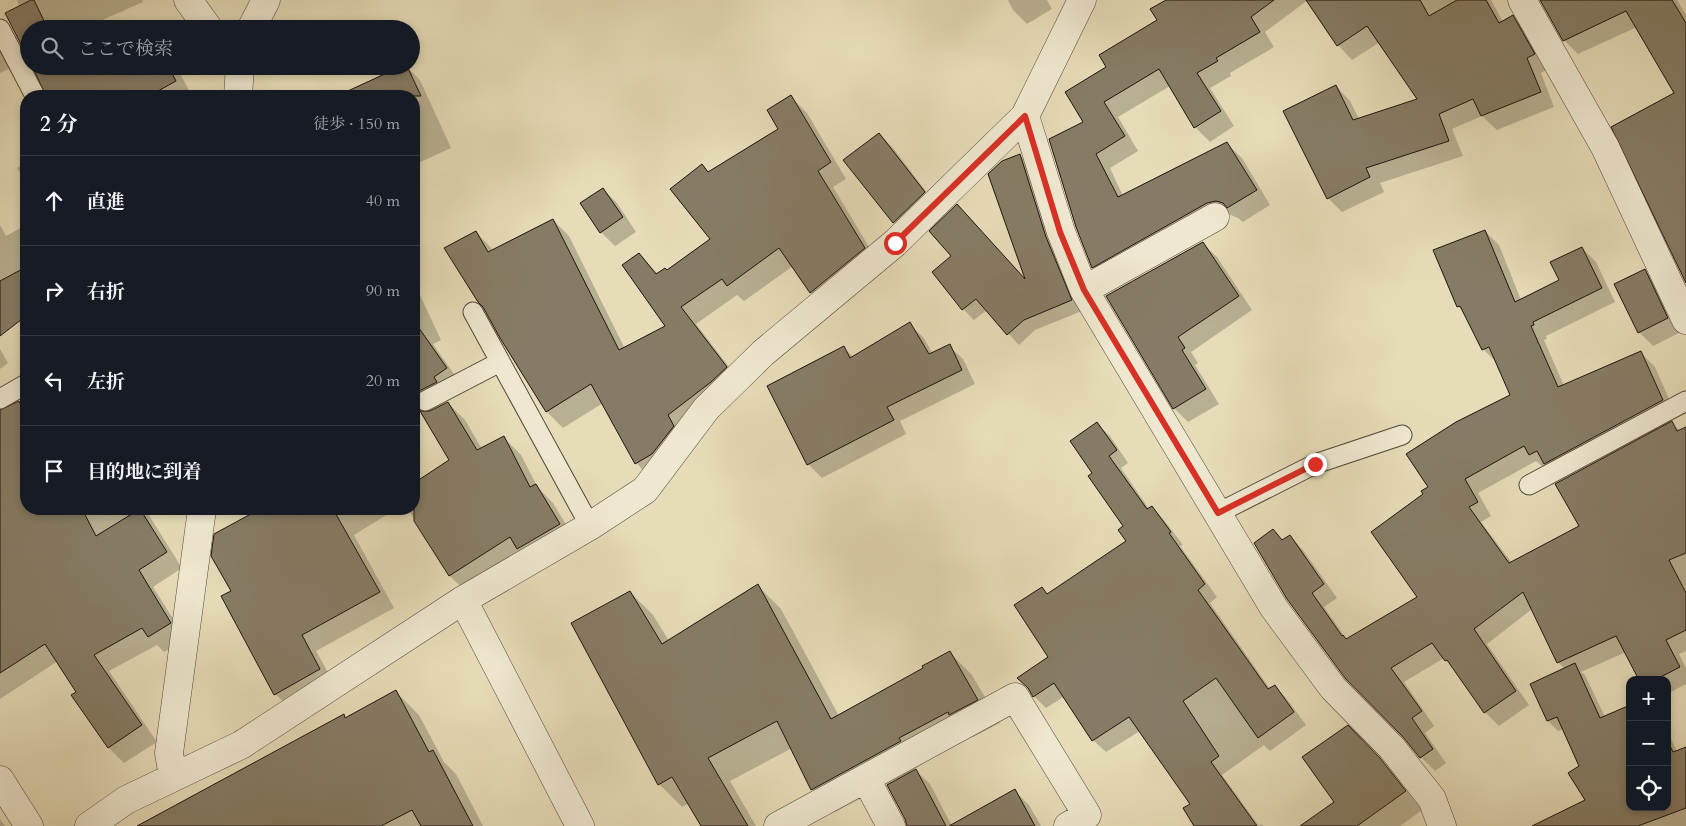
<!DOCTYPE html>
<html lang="ja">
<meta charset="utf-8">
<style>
:root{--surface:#171b24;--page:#242831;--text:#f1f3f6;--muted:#9ea1a6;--line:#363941}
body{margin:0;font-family:Cardo,"Noto Serif JP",serif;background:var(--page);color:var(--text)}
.controls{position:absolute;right:15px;bottom:15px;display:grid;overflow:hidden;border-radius:10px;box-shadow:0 2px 8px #0003}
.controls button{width:45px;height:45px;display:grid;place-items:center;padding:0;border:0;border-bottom:1px solid var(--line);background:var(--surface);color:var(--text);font:25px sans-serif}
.stop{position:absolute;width:15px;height:15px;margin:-11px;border:4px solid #d93025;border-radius:50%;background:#fff}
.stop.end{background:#d93025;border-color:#fff;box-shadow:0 1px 5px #0008}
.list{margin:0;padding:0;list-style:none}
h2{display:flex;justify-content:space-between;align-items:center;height:65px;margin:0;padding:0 20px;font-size:21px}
h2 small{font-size:16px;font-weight:400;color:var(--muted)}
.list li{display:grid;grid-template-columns:32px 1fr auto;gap:15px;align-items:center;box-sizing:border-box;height:90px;padding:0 20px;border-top:1px solid var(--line)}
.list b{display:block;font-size:19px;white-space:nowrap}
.list em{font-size:16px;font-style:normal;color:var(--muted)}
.icon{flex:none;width:28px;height:28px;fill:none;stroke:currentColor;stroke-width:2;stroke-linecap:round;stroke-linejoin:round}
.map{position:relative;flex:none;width:1686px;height:826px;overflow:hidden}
.search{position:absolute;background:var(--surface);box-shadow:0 2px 8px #0003;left:20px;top:20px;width:400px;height:55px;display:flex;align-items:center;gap:12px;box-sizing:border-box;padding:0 18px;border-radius:28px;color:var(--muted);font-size:19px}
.panel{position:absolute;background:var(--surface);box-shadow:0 2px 8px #0003;left:20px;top:90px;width:400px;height:425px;border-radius:20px}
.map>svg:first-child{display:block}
.shadow{fill:#0003}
.building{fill:#867c65;stroke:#1e140d}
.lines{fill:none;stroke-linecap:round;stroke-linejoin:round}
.service-casing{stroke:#504638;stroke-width:21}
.minor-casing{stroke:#504638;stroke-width:29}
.service{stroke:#efe8d0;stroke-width:19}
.minor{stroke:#efe8d0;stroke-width:28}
.route{stroke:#d93025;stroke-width:6}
</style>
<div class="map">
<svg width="1686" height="826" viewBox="0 0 1686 826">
<rect width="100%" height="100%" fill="#e6dcb7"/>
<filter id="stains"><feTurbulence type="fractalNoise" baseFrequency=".004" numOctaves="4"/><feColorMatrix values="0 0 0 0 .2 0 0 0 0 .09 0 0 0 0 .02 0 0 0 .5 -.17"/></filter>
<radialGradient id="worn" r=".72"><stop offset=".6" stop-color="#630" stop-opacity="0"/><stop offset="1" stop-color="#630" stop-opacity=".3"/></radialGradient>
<path class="shadow" d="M17,0h125l1,2 -61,27h-53v4z
M1008,0h39l5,9 -25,15 -14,-14z
M1168,0h323l12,22 10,-5 14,14 21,38 -7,4 13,34 -57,23 -15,-14 -30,13 11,27 -83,27 4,9 -42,20 -14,-14 8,-112 14,15 9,18 60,-19 -39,-58 -28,18 -14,-15 -30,-45 -43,32 9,15 -44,26 1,3 -21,12 24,38 -24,16 -15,-15 -25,-41 -52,31 20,34 -28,17 13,28 104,-52 15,14 28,47 -27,17 -5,-4 -7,-3 -9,2 -115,64 -14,-14 -8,-145 73,-102z
M1541,0h136l9,15v266l-10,-187 -39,-67 -59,27 -14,-14z
M0,34l13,33 -13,6z
M41,66h135l16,30h-145z
M406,66l14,14 31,68 -37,17v-69h-50l-5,-9z
M791,97l16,16 39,66 -13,8 47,78 -53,44 -16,-16 -18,-27 -49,35 -7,-6 -41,29 46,60 -90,95 -16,-16 -33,-60 -40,25 -16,-16 -46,-74 -16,-31 -9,-75 17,18 60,-30 16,16 56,113 42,-23 -28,-72 19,20 9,-2 44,-33 -9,-74 7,8 71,-44z
M879,134l14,14 45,59 -30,29 -14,-14 -49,-62z
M1020,155l11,11 51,145 -47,19 -16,15 -32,-35 -13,10 -11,-11 -30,-37 94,10z
M26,162v19l-9,-13z
M603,189l14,14 19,29 -21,14 -14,-14z
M0,225l6,11 20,-11v98l-26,-37z
M1485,231l14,14 22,55 39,-19 22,-33 14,14 19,40 -69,34 1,3 -3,1 20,46 77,-33 14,14 21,48 -132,53 -8,-7 -58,32 13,23 -10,6 31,41 69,-37 91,-103 8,8 6,-3v223l-7,3 7,14v16l-19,10v-14h-27l-14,-28 -45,20 4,3 20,42 25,90h37v-77l10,22 9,-3v77h-151l52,-25 -6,-35 -17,-37 -6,2 -10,-10 -17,-37 34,-15 -7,-7 -26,-53 -45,35 42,61 -30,21 -14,-14 -28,-41 -13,-13 -40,24 30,44 -9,7 21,30 -11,8 -14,-14 -17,-21 -58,-59 -73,-146 10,10 7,-5 13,14 34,48 -13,9 23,33 72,-43 6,-102 87,-100 -15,-32 -14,-14 -17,-34 -8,-9z
M1202,243l15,14 35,53 -61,42 7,11 -3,2 24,39 -31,18 -14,-14 -67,-112z
M1645,271l14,14 22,47 -28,14 -14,-14z
M414,286l3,3 24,51 -8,4 28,40 -13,9 3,5 -16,8 -6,6 19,-9 17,17 17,29 22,-11 17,17 17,33 15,15 23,38 -109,52 -17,-17 -42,-67h6v-24l37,-24 -23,-49 -12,-12 -2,2z
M909,324l14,13 10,17 16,-8 14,13 12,25 -75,37 6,13 -84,44 -14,-14 -40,-78 76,-38 9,9z
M0,349l8,14 -8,6z
M18,403l8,8v98h119l37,59 -29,19 33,52 -22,13 -7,-7 -48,26 48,71 -33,21 -15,-15 -36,-53 5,-3 -20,-31 -58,38v-288z
M1097,424l13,12 18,27 -7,5 28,41 3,-2 12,13 19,25 -3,1 37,51 -7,6 60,86 5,-3 12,13 19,26 -36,26 -6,-6 -42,30 37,51 2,-2 2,2h-67l-4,-22 -52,-73 -34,21 -13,-12 -28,-44 -19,12 -12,-12 16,-38 -8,-70 6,6 80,-53 -3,-15 -31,-53z
M254,509h142l-42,26 40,73 -78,43 19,34 -44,24 -16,-15 -43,-102 24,-80z
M758,586l23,23 58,107 86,-47 24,-17 23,23 28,48 -27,14 -2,-3 -50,27 2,3 -9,5 16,15 22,42 63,-35 14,14 12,21h-133l-2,-7 -18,-35 -53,28 -23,-23 -20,-41 -62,33 26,45h-54l-13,-23 -7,4 -23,-23 -29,-192 23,23 16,26z
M396,692l23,23 25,47 12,12 27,52h-324l184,-110 3,3z
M1348,727l44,45 30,38 -22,16h-97l33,-23z
M0,819l5,7h-5z"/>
<path class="building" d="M31,0h3l14,29h-19v31l-24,-47z
M1166,0h108l-23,17 9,15 -44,26 2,3 -21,12 24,38 -27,17 -35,-59 -55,33 21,34 -29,18 22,43 109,-55 30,48 -30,18 -4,-5 -7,-2 -9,2 -115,65 -16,-41 -27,-88 34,-17 -18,-30 41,-25 -7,-12 58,-35 -7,-11z
M1306,0h114l9,16 28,-16h29l13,23 14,-8 22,39 -8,4 14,34 -60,24 -8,-17 -34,15 10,27 -83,27 4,9 -43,22 -44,-88 53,-26 17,35 64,-21 -50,-73 -30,20z
M1540,0h132l14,23v260l-75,-156 63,-34 -48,-82 -63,30z
M32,66h35l1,3 6,-3h94l8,15 -27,15h-103z
M402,66h5l14,30h-84z
M791,95l40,67 -13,9 47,77 -55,45 -31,-45 -52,38 -5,-7 -41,28 46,60 -16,15 -43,33 6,11 -22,28 -17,10 -44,-80 -45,28 -46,-74 -17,-31 -5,-5 -34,-54 32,-17 12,21 65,-33 66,131 46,-24 -43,-61 17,-12 17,21 9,-6 2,2 43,-31 -40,-50 32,-25 6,8 70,-43 -11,-19z
M879,133l46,59 -32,31 -50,-63z
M1020,154l26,83 26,63 -48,20 -17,15 -31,-36 -14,11 -30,-38 19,-16 -22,-25 28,-27 68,75 -37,-105 14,-13z
M603,188l20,29 -23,16 -20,-30z
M1485,230l30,72 44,-22 -9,-18 32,-15 20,41 -69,34 1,3 -3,1 27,61 83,-36 22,49 -119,64 -7,-13 -8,4 -5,-9 -59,33 13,23 -9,5 40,56 70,-37 -24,-42 117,-63 5,10 9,-4v126l-17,7 17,33v37l-20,10 14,27 -25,13h-16l-23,-44 -59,27 -34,-71 -49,37 42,62 -32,22 -37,-53 -2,1 -13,-18 -41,25 31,43 -10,7 21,31 -13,9 -17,-21 -58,-59 -58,-79 -33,-56 19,-14 9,11 8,-5 34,49 -12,9 30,43 1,-1 3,4 71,-42 -46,-65 52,-38 -2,-3 7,-4 -22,-33 50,-32 54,-27 -21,-48 -7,3 -22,-44 -3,1 -24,-57z
M1203,242l36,54 -61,41 7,11 -3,2 24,39 -33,20 -67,-113z
M26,267v49l-26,20v-55z
M1645,269l23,49 -30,15 -24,-49z
M414,321l33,47 -13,9 3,5 -18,9 -3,4 -2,5z
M910,322l19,32 21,-10 12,26 -75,37 7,13 -87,45 -40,-79 77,-40 6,12z
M19,401l7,15v93h56l14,27 44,-27 27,43 -28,18 32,53 -23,14 -6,-9 -48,27 48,70 -34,23 -37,-53 5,-3 -31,-48 -45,29v-263z
M448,402l29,48 27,-14 26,51 6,-3 24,40 -43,25 -7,-12 -61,39 -35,-55v-38l35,-23 -29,-49h10z
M1097,422l20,28 -8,6 38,53 5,-3 19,26 -2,1 36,51 -7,6 70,99 7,-4 19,27 -36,26 -42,-60 -33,23 36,55 -8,6 46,64h-63l-11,-18 7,-4 -61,-87 -37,24 -38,-58 -21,14 -5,-9 -11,-10 31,-21 -34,-52 28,-18 5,7 79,-53 -8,-11 5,-4 -35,-50 4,-3 -22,-32z
M260,509h73l47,83 -78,43 18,34 -46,26 -53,-99 10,-5 -20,-35 3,-22z
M758,584l73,135 92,-51 -1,-2 28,-15 28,49 -29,15 -1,-3 -49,26 2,3 -90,49 -34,-69 -69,37 40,68h-47l-29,-49 -14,8 -87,-162 59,-32 32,53z
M1575,663l25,55 30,-13v102h37v-67l6,12 13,-5v61l-48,18h-106l53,-26 -17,-27 11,-7 -22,-49 -10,4 -17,-37z
M396,690l33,62 4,-2 40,76h-52l-9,-16 -31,16h-244l207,-112 1,4z
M1348,725l32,33 26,33 -49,35h-57l34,-24 -32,-45z
M916,769l30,57h-39l-2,-7 -18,-34z
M1015,789l20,37h-86z"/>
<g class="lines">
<defs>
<path id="service" d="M0,29l35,67
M473,312l117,214
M0,399l26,-15
M425,401l75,-39
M1529,485l157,-84
M1218,513l97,-49 87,-29"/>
<path id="minor" d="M188,0l21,29
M1522,0l83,147 81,173
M251,29l15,-29
M238,96l2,-30
M1025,116l36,116 23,58 190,318 59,80 59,60 40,51 10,27
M1084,290l131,-73
M463,600l117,226
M173,777l-4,-24 33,-244
M866,779l25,47
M0,780l29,46
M89,826l37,-26 115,-55 222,-145 127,-74 55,-36 61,-81 57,-56 132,-110 130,-127 57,-116
M778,826l237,-129 72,118 -19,11"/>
</defs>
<use href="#service" class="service-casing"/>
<use href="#minor" class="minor-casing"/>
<use href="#service" class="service"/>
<use href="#minor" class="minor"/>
</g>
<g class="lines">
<path class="route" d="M895,243l130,-127 35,116 24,58 134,223 97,-49"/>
</g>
<rect width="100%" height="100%" filter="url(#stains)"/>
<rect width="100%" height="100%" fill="url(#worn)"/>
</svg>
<div class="controls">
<button>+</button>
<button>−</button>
<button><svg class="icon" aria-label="locate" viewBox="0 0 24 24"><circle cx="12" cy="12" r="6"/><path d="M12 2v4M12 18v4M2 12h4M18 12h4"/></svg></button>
</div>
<div class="stop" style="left:895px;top:243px"></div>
<div class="stop end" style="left:1315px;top:464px"></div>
<div class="search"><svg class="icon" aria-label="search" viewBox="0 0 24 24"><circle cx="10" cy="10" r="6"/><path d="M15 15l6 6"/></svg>ここで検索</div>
<section class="panel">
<h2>2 分<small>徒歩 · 150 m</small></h2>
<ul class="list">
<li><svg class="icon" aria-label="ahead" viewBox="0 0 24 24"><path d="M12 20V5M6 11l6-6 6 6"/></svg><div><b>直進</b></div><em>40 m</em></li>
<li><svg class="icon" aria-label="right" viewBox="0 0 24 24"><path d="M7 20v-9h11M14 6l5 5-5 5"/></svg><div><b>右折</b></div><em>90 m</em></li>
<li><svg class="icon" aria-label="left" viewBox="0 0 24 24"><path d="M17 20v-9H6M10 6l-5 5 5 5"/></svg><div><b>左折</b></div><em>20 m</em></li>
<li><svg class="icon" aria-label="arrive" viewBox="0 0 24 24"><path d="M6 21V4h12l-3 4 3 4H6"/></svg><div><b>目的地に到着</b></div></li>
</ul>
</section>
</div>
